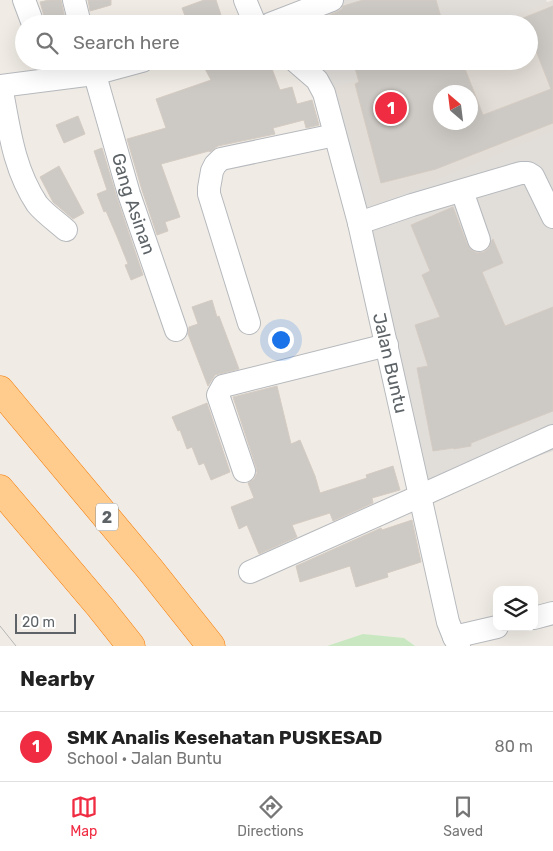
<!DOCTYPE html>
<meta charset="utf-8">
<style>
:root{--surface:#fff;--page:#f2f2f2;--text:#222;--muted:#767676;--line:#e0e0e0;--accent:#f02c43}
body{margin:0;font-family:Rubik,sans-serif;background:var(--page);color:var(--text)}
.controls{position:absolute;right:15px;bottom:15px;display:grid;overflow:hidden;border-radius:10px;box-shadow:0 5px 20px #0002}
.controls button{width:45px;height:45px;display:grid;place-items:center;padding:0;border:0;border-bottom:1px solid var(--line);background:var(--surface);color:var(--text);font:25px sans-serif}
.compass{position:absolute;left:433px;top:85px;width:45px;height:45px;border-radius:50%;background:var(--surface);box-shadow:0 5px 20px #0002;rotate:332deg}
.scale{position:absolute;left:15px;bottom:12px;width:61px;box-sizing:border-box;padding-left:5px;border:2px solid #5d6366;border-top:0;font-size:14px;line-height:18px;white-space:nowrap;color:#5d6366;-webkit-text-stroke:4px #fff;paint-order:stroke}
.you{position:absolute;left:280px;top:339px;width:18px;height:18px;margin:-12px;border:4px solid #fff;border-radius:50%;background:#1a73e8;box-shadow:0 0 0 8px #1a73e833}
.badge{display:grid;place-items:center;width:32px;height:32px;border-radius:50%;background:var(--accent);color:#fff;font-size:16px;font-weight:700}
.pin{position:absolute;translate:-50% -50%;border:2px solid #fff;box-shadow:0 1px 5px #0006}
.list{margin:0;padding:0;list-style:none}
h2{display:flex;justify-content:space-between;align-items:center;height:65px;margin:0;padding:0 20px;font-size:21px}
h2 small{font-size:16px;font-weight:400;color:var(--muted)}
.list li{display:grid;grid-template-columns:32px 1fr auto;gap:15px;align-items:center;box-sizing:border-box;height:70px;padding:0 20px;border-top:1px solid var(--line)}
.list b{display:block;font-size:19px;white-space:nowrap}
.list p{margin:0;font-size:16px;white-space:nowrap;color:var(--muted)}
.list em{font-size:16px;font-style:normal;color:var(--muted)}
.icon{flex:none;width:28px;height:28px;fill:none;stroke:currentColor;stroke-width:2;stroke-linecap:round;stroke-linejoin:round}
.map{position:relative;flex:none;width:553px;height:646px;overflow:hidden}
.search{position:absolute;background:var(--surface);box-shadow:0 5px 20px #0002;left:15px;right:15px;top:15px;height:55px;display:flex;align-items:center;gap:12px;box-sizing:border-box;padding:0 18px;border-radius:28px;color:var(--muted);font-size:19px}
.sheet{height:135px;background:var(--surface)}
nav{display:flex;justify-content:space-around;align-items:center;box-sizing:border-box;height:70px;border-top:1px solid var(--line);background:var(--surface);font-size:14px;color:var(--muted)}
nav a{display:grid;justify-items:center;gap:2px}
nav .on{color:var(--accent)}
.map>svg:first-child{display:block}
.industrial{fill:#e1deda;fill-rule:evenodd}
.education{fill:#e2ddd6;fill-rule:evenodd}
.green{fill:#c9e8c1}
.building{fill:#cdc9c4;stroke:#d5ccc3;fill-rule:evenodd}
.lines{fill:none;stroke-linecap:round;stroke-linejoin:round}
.minor-casing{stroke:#b6b9bd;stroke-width:24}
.highway-casing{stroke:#f57800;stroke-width:29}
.minor{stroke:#fff;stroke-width:22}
.highway{stroke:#ffcc8d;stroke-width:28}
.tram{stroke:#b4b5b6;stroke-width:1}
.labels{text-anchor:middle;stroke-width:4.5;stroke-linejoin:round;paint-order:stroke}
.shield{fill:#fff;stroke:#8e9294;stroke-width:1}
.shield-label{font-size:16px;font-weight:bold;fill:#5d6366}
.street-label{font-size:18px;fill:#5d6366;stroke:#fff}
</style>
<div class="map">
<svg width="553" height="646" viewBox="0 0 553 646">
<rect width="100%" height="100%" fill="#f0ece5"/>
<path class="industrial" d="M338,0h208l7,15v436l-130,44 -40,-203 -66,-231h212v-37h-223l-3,-10zM440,92h30v30h-30z"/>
<path class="education" d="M553,0v131l-179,75 -39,-119 92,-26h102v-37h-8l-4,-10zM440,92h30v30h-30z"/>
<path class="green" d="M363,634l41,4 11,8h-88z"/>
<path class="building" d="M49,0h12l4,18 -19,5 -6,-21z
M88,0h23v5l-21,6z
M204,0h12l8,24h-36l-6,-16z
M363,0h73l7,24h-136l30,-12 5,-3 1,-3z
M553,6v117l-117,46 -55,14 -26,-99 4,-2 -6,-21h109l21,54 68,-26 -22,-56v-9h-3l-3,-6zM440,92h30v30h-30z
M215,61h11l4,7 16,-7h23l11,29 12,-3 5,17 15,-4 7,25 -13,3 -2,-8 -31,8 2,6 -57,12 -8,6 -1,-1 -48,13 19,53 -15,5 3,9 -11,4 -15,-45 -15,-51 39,-11 -10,-29 55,-19 -7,-13z
M78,116l7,18 -21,9 -8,-18z
M102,148l15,50 26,77 -12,5 -6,-15 3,-1 -10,-25 -12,-28 -2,1 -7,-18 10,-4 -13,-39z
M59,166l25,47 -11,6 -20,-17 -13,-25z
M453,207l14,37 4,6 6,3 7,-1 5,-4 3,-8 1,-1 10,24 -21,9 23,54 48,-19v104l-82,32v3l-17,3 -1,-1 -20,3 -16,-83 11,-2 -13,-41 25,-8 -18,-42 8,-4 -19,-46z
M212,300l5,17 2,-1 20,53 -24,6 -7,11 -20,-52 1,-7 9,-3 -6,-17z
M277,386l14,58 9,-4 15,36 5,17 47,-15 -1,-3 27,-9 7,24 -28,8 1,5 -40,18 -3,-8 -38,12 5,12 -38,17 -12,-29 -8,4 -8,-22 23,-9 -6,-15 6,-4 3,-6 -1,-6 -23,-70z
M207,403l23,69 -19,8 -7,-17 -5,2 -7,-18 -5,2 -7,-19 -2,1 -6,-14z
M412,520l9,42 -34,11 1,4 -32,10 -6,-21 -50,16 -4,-16 85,-38 1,2z"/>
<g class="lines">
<defs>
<g id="minor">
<path d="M24,0l9,24"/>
<path d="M74,0l6,24"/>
<path d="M245,0l10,24"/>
<path d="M270,24l62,-24"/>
<path id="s1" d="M91,61l38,133 47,136"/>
<path d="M0,86l94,-12 48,-13"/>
<path d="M1,86c8,41 12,82 36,118 7,9 20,18 29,26"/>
<path d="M462,191l17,49"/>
<path d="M359,223l53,-18 109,-32h7l5,3 20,41"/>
<path d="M249,323l-40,-129v-6l3,-17 3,-6 6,-6 114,-24"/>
<path d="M244,471l-26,-76 5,-9 164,-41"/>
<path d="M250,572l170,-76 -61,-273 -35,-130 -7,-13 -22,-19"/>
<path d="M534,618l19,-5"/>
<path d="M454,637l43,-10"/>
<path d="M459,646l-5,-9 -6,-15 -28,-126 133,-60"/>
</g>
<path id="highway" d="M0,390l149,178 62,78
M0,489l100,118 31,39"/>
</defs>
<use href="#minor" class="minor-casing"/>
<use href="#highway" class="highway-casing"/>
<use href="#minor" class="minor"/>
<use href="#highway" class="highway"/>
<path class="tram" d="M0,626l16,20"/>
</g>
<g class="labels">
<rect class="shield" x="96" y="503.5" width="22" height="27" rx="4"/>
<g class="shield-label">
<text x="107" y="523">2</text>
</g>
<g class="street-label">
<text dy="6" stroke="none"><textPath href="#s1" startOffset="149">Gang Asinan</textPath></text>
<text transform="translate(390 363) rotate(77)" y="6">Jalan Buntu</text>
</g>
</g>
</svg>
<div class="controls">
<button><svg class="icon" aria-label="layers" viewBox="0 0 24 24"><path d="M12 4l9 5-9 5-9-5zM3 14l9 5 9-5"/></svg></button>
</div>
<svg class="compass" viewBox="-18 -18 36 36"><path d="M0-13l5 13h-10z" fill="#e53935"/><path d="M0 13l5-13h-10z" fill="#767676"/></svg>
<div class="scale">20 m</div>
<div class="you"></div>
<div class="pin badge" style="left:391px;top:108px">1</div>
<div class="search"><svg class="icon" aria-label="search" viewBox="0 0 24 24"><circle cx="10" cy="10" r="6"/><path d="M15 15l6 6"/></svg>Search here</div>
</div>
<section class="sheet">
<h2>Nearby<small></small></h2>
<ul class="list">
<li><span class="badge">1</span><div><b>SMK Analis Kesehatan PUSKESAD</b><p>School · Jalan Buntu</p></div><em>80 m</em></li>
</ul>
</section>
<nav>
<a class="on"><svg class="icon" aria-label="map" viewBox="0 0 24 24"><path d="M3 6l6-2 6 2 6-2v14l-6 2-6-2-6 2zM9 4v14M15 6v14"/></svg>Map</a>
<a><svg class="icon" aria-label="directions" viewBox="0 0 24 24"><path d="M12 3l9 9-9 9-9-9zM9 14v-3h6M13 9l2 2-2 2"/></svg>Directions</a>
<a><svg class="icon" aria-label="saved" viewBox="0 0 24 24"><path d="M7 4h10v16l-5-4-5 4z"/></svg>Saved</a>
</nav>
